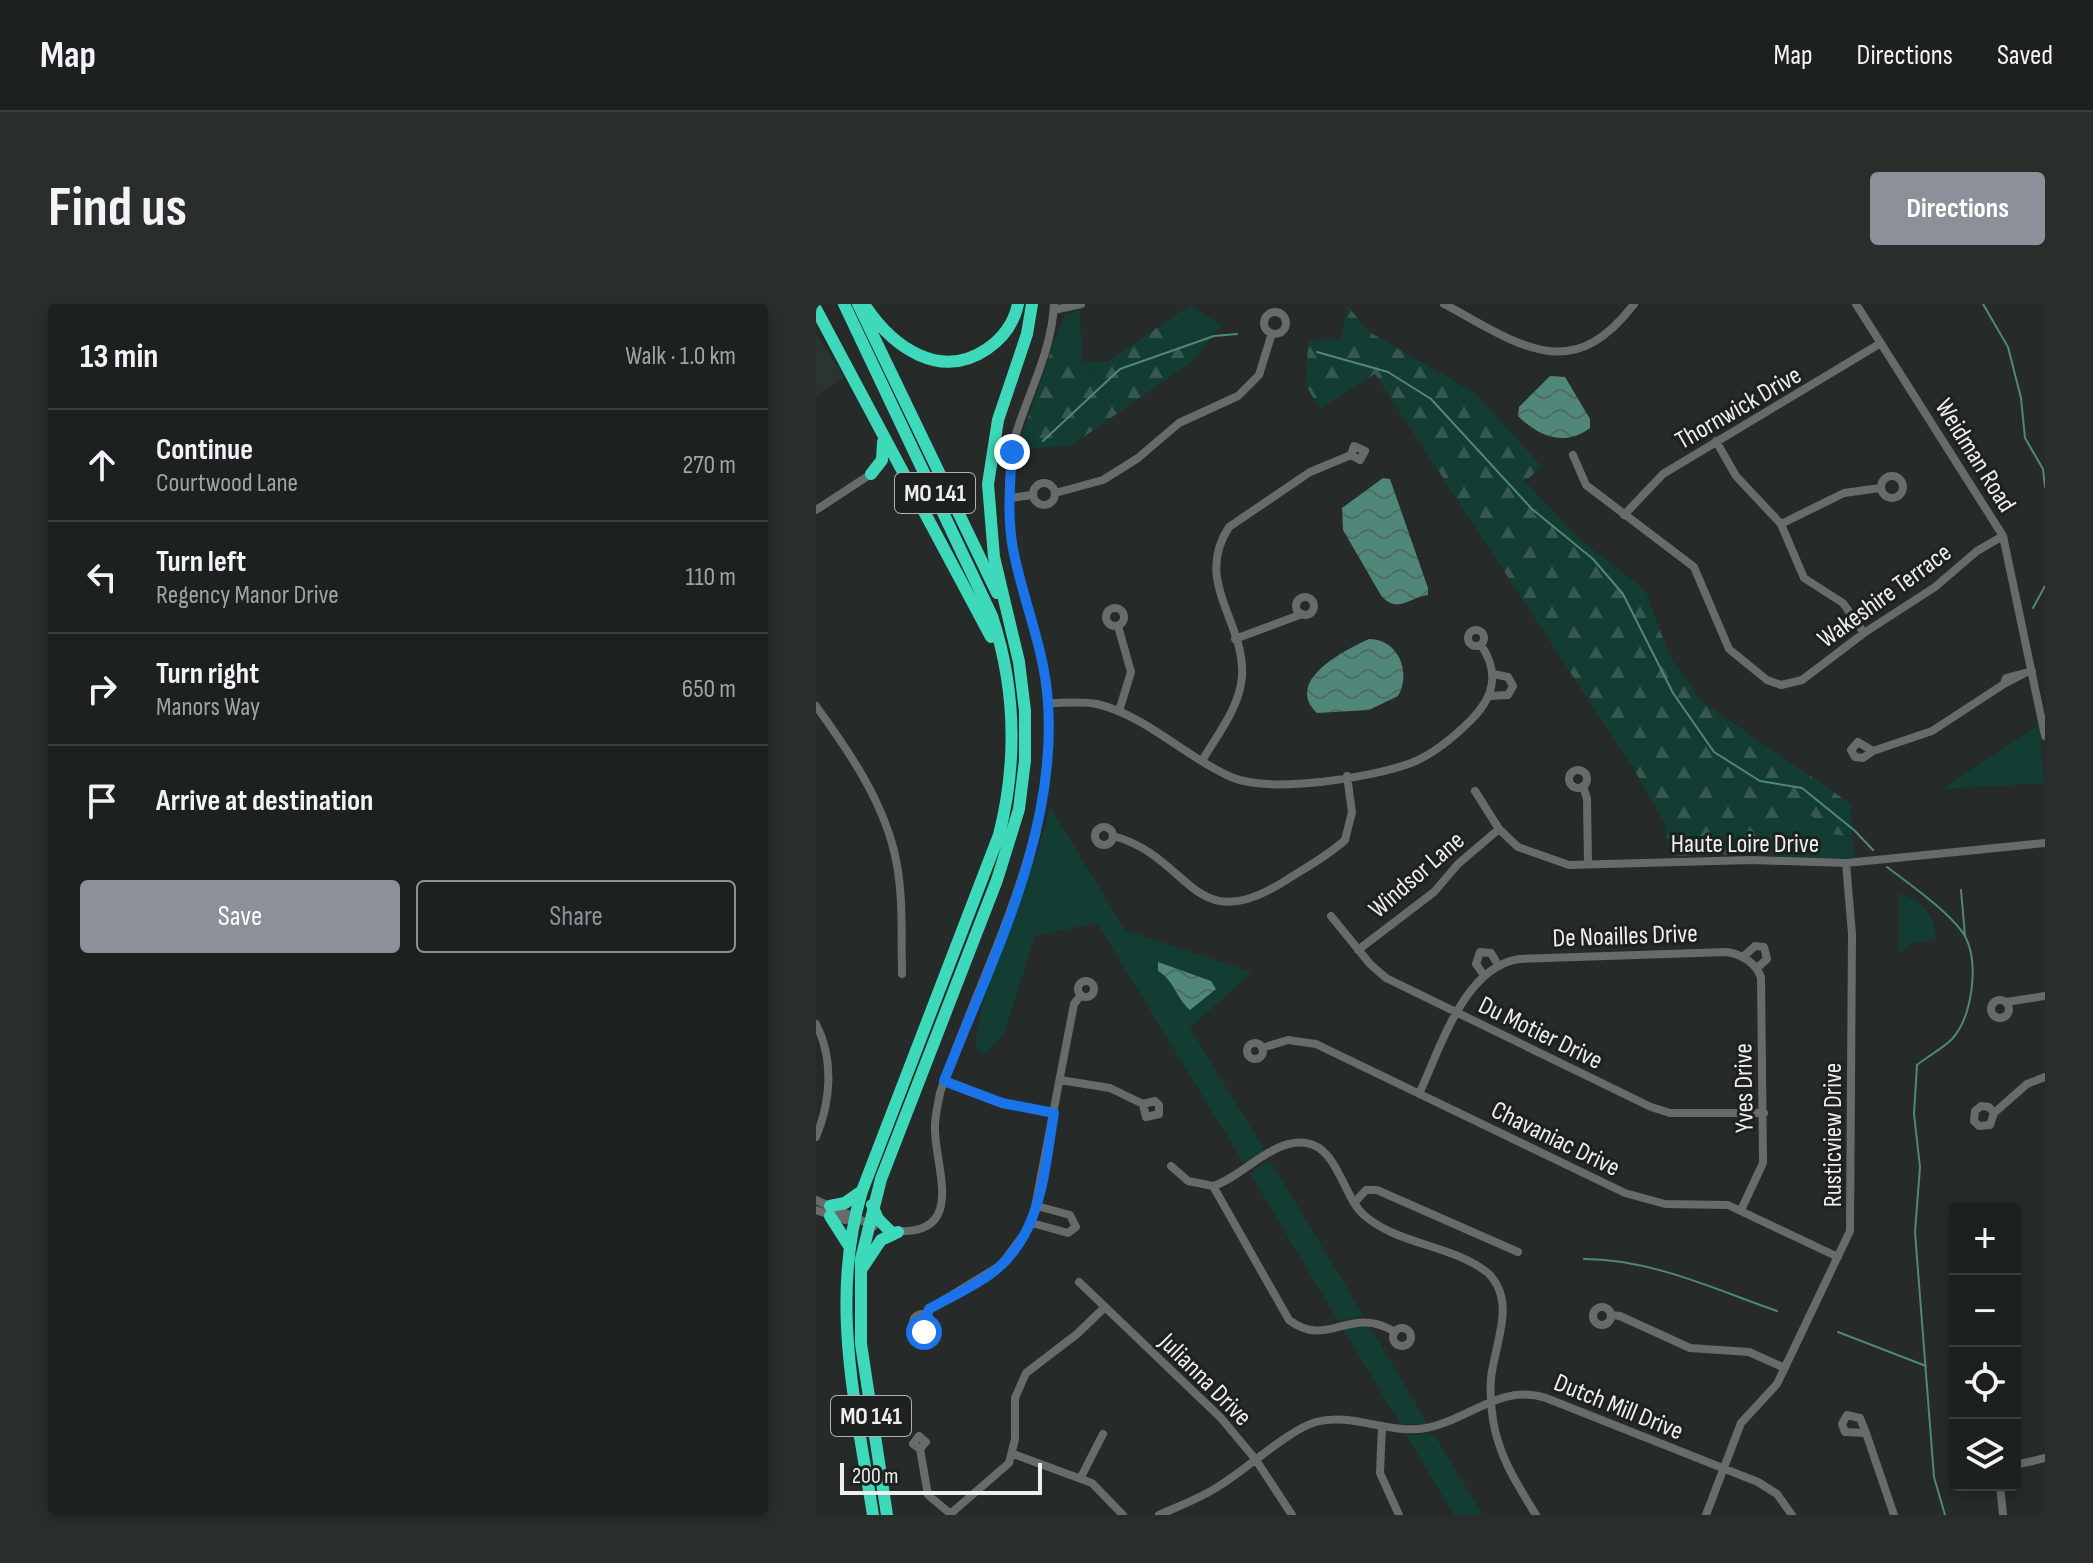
<!DOCTYPE html>
<meta charset="utf-8">
<style>
:root{--surface:#1c201f;--page:#292d2c;--text:#f1f3f6;--muted:#a0a3a4;--line:#3a3e3d;--accent:#8c9099}
body{margin:0;font-family:"Sofia Sans Condensed",sans-serif;background:var(--page);color:var(--text)}
.controls{position:absolute;right:24px;bottom:24px;display:grid;overflow:hidden;border-radius:8px;box-shadow:0 4px 12px #0003}
.controls button{width:72px;height:72px;display:grid;place-items:center;padding:0;border:0;border-bottom:2px solid var(--line);background:var(--surface);color:var(--text);font:40px sans-serif}
.scale{position:absolute;left:24px;bottom:20px;width:202px;box-sizing:border-box;padding-left:8px;border:4px solid #ecefee;border-top:0;font-size:22px;line-height:28px;white-space:nowrap;color:#ecefee;-webkit-text-stroke:6px #1d2120;paint-order:stroke}
.stop{position:absolute;width:24px;height:24px;margin:-18px;border:6px solid #1a73e8;border-radius:50%;background:#fff}
.stop.end{background:#1a73e8;border-color:#fff;box-shadow:0 2px 8px #0008}
.list{margin:0;padding:0;list-style:none}
h2{display:flex;justify-content:space-between;align-items:center;height:104px;margin:0;padding:0 32px;font-size:34px}
h2 small{font-size:26px;font-weight:400;color:var(--muted)}
.list li{display:grid;grid-template-columns:52px 1fr auto;gap:24px;align-items:center;box-sizing:border-box;height:112px;padding:0 32px;border-top:2px solid var(--line)}
.list b{display:block;font-size:30px;white-space:nowrap}
.list p{margin:0;font-size:26px;white-space:nowrap;color:var(--muted)}
.list em{font-size:26px;font-style:normal;color:var(--muted)}
.actions{display:flex;gap:16px;padding:24px 32px}
.actions a{flex:1;padding:18px 0;border:2px solid var(--accent);border-radius:8px;text-align:center;font-size:28px;color:var(--accent)}
.actions .main{background:var(--accent);color:#fff}
.icon{flex:none;width:44px;height:44px;fill:none;stroke:currentColor;stroke-width:2;stroke-linecap:round;stroke-linejoin:round}
.map{position:relative;flex:none;width:1229px;height:1211px;overflow:hidden;border-radius:8px}
header{display:flex;align-items:center;gap:48px;box-sizing:border-box;height:112px;padding:0 40px;background:var(--surface);border-bottom:2px solid var(--line)}
header strong{font-size:38px}
nav{display:flex;gap:44px;margin-inline-start:auto;font-size:28px}
.intro{display:flex;align-items:center;justify-content:space-between;box-sizing:border-box;height:192px;padding:0 48px}
h1{margin:0;font-size:56px}
.button{padding:20px 36px;border-radius:8px;background:var(--accent);color:#fff;font-size:28px;font-weight:700}
main{display:flex;gap:48px;padding:0 48px}
aside{flex:1;background:var(--surface);border-radius:8px;box-shadow:0 4px 12px #0003}
.map>svg:first-child{display:block}
.built{fill:#2a3532}
.green{fill:#133c33}
.forest{fill:url(#forest-firs)}
.water{fill:url(#water-waves)}
.lines{fill:none;stroke-linecap:round;stroke-linejoin:round}
.stream{stroke:#508779;stroke-width:2}
.minor{stroke:#676b6a;stroke-width:8}
.highway{stroke:#3ed9ba;stroke-width:12}
.route{stroke:#1a73e8;stroke-width:10}
.labels{text-anchor:middle;stroke-width:6;stroke-linejoin:round;paint-order:stroke}
.shield{fill:#1d2120;stroke:#aeb1b0;stroke-width:2}
.shield-label{font-size:24px;font-weight:bold;fill:#ecefee}
.street-label{font-size:26px;fill:#ecefee;stroke:#1d2120}
</style>
<header>
<strong>Map</strong>
<nav><a>Map</a><a>Directions</a><a>Saved</a></nav>
</header>
<div class="intro"><h1>Find us</h1><a class="button">Directions</a></div>
<main>
<aside>
<h2>13 min<small>Walk · 1.0 km</small></h2>
<ul class="list">
<li><svg class="icon" aria-label="ahead" viewBox="0 0 24 24"><path d="M12 20V5M6 11l6-6 6 6"/></svg><div><b>Continue</b><p>Courtwood Lane</p></div><em>270 m</em></li>
<li><svg class="icon" aria-label="left" viewBox="0 0 24 24"><path d="M17 20v-9H6M10 6l-5 5 5 5"/></svg><div><b>Turn left</b><p>Regency Manor Drive</p></div><em>110 m</em></li>
<li><svg class="icon" aria-label="right" viewBox="0 0 24 24"><path d="M7 20v-9h11M14 6l5 5-5 5"/></svg><div><b>Turn right</b><p>Manors Way</p></div><em>650 m</em></li>
<li><svg class="icon" aria-label="arrive" viewBox="0 0 24 24"><path d="M6 21V4h12l-3 4 3 4H6"/></svg><div><b>Arrive at destination</b></div></li>
</ul>
<div class="actions"><a class="main">Save</a><a>Share</a></div>
</aside>
<div class="map">
<svg width="1229" height="1211" viewBox="0 0 1229 1211">
<defs>
<pattern id="forest-firs" width="22" height="20" patternUnits="userSpaceOnUse" patternTransform="scale(2)"><rect width="22" height="20" fill="#133c33"/><path d="M5 1l3.5 6h-7zM16 11l3.5 6h-7z" fill="#365851"/></pattern>
<pattern id="water-waves" width="16" height="10" patternUnits="userSpaceOnUse" patternTransform="scale(2)"><rect width="16" height="10" fill="#508779"/><path d="M0 5q4-4 8 0t8 0" fill="none" stroke="#4c6e65"/></pattern>
</defs>
<rect width="100%" height="100%" fill="#262a29"/>
<path class="built" d="M0,30l28,43 -28,19z"/>
<path class="green" d="M374,1l31,20 -19,25 -41,-25z
M264,6l2,53 13,-1 -13,23 -27,-46 10,-24z
M1223,421l6,58 -103,6z
M234,502l75,124 127,42 -62,56 76,124 -22,12 -147,-241 -62,13 -32,101 -21,18 -7,-9c9,-83 58,-158 75,-240z
M993,510l25,20 18,3 3,20 -30,3 -73,-6 17,-15v-20z
M1083,590c23,4 37,23 37,46l-25,3 -12,12z
M454,856l94,156 -26,5 -88,-148z
M553,1021l59,99h-28l-57,-95z
M618,1130l49,81h-29l-48,-80z"/>
<path class="forest" d="M531,1l22,27 106,61 67,74 -17,14 53,57 67,52 25,67 31,44 150,103 1,33 -18,-3 -25,-20 -40,5v20l-17,15 -82,2 -5,-32 -32,-56 -258,-394 -55,35 -14,-23 2,-45 33,-2z
M345,21l41,25 -8,10 -122,85 -55,5 38,-111 28,46 12,-23 14,-1z"/>
<path class="water" d="M734,72l15,1 25,42v9c-25,19 -51,9 -72,-12l1,-9z
M567,174l7,1 38,109v7c-19,3 -29,18 -46,2l-39,-67 -1,-22z
M553,335c29,0 43,33 29,57l-29,14 -52,3c-34,-32 28,-63 52,-74z
M342,658l53,19 5,8 -26,21c-14,-12 -16,-30 -32,-39z"/>
<g class="lines">
<path class="stream" d="M1167,0l25,43 13,51 4,40 18,31 2,18
M501,48l71,20 43,27 101,110 61,50 30,35 50,99 41,59 46,29 42,7 52,42 19,20
M227,137l77,-72 94,-33 23,-2
M1217,304l12,-22
M1071,563c21,16 67,48 79,71 13,27 6,79 -14,101 -10,10 -24,17 -35,26l-3,49 6,53 -5,65 19,245 11,38
M1145,586l4,46
M768,955c67,0 130,30 193,52
M1022,1028l88,34"/>
<path class="minor" d="M628,0c74,39 126,84 190,0
M1040,0l147,232 42,200
M238,6l27,-6
M448 19a11 11 0 1 1 22 0a11 11 0 1 1-22 0Z
M900,137l20,35 45,48 23,54 39,25 21,30
M757,151l13,30 108,82 35,82 38,31 14,5 21,-5 62,-47 71,-46 42,-36 26,-15
M1065 183a11 11 0 1 1 22 0a11 11 0 1 1-22 0Z
M217 190a11 11 0 1 1 22 0a11 11 0 1 1-22 0Z
M239,189l48,-13 35,-22 41,-35 59,-27 21,-21 13,-42
M193,194l24,-3
M0,206l55,-36
M808,211l39,-41 218,-131
M965,220l63,-31 36,-5
M480 302a9 9 0 1 1 18 0a9 9 0 1 1-18 0Z
M290 313a9 9 0 1 1 18 0a9 9 0 1 1-18 0Z
M302,322l13,46 -12,39
M652 334a8 8 0 1 1 16 0a8 8 0 1 1-16 0Z
M419,335l67,-25
M1188,380l19,-10
M674,392l18,-1 5,-9 -5,-9 -15,-3
M232,399c16,0 34,-2 49,1 50,12 88,53 134,73 39,17 140,1 180,-14 23,-9 43,-26 60,-43 23,-23 29,-47 10,-75
M0,402c32,44 65,92 78,145 10,40 7,82 8,123
M1042,438l15,9 -10,7 -8,-1 -4,-7z
M1057,447l59,-20 72,-47 2,-6 26,-7
M386,457c15,-26 38,-54 40,-85 3,-55 -49,-94 -13,-149l81,-55 41,-17 3,-9 11,5 -5,9 -9,-5
M753 475a9 9 0 1 1 18 0a9 9 0 1 1-18 0Z
M767,482l4,13 1,65
M659,487l24,38 19,18 51,18 183,-5 94,3 199,-20
M279 532a9 9 0 1 1 18 0a9 9 0 1 1-18 0Z
M297,532c80,21 78,106 175,43 19,-12 41,-24 57,-39l7,-28 -5,-36
M515,612l39,48 16,14 265,129 19,6h94
M542,646l76,-58 24,-28 41,-35
M927,653l12,-11 9,1 3,12 -10,9
M667,670l-7,-10 4,-12 11,1 7,12
M262 685a8 8 0 1 1 16 0a8 8 0 1 1-16 0Z
M1175 705a9 9 0 1 1 18 0a9 9 0 1 1-18 0Z
M1190,698l39,-6
M0,720c18,35 15,77 0,113
M431 747a8 8 0 1 1 16 0a8 8 0 1 1-16 0Z
M446,744l26,-8 28,4 309,149 40,11 63,1 110,52
M244,776l50,8 33,16 12,-3 4,4v9l-13,3 -3,-13
M128,777l58,22 52,10
M603,790c21,-45 45,-127 100,-135l208,-7c16,3 28,10 34,25l2,186 -22,47
M1178,809l-5,-6 -8,-1 -6,5 -1,10 5,5 11,-1 4,-12 33,-29 18,-7
M355,862l17,15 25,5c30,-9 59,-48 93,-43 32,4 37,55 59,73 34,29 88,29 123,57 29,29 7,69 3,105 -1,13 0,29 2,42 6,37 24,64 43,95
M397,882l76,134c40,30 60,-16 106,12
M0,896l58,26
M538,899l12,-13h11l141,62
M0,906l29,10 9,-1
M216,919l36,10 8,-6 -6,-12 -33,-9
M79,927c71,5 41,-61 40,-100 -1,-13 3,-26 5,-38 43,-129 116,-249 108,-388 -3,-71 -41,-136 -39,-207 0,-20 1,-42 6,-61 13,-44 37,-86 39,-133
M263,978l142,136 35,42 36,55
M777 1012a9 9 0 1 1 18 0a9 9 0 1 1-18 0Z
M97 1019a9 9 0 1 1 18 0a9 9 0 1 1-18 0Z
M111,1011l2,-6 72,-44 31,-42 42,-219 7,-9
M795,1011l9,1 70,32 59,4 36,16
M577 1033a9 9 0 1 1 18 0a9 9 0 1 1-18 0Z
M1031,1111l13,3 6,15 -21,-1 -3,-8z
M566,1122l-2,47 19,42
M1050,1129l28,82
M104,1145l6,-7 -7,-6 -6,8 7,5 8,46 24,20
M197,1150l79,29 31,32
M1199,1161l30,-7
M265,1173l22,-43
M1184,1181l3,30
M133,1211l60,-52 6,-24v-41l11,-25 51,-39 28,-27
M343,1211c20,-9 42,-17 60,-29 27,-16 69,-56 97,-64 35,-10 74,13 110,6 43,-8 74,-45 120,-30l212,84 19,12 15,21
M890,1211l35,-92 36,-39 73,-153 2,-297 -6,-71"/>
<path class="highway" d="M28,0l148,312c24,73 26,144 7,219l-137,356c-33,109 -6,215 11,324
M42,0l139,289
M50,3c27,40 74,74 121,42 16,-11 27,-26 31,-45
M0,5l175,328
M55,170l11,-14 1,-18
M56,901l6,14 12,12
M14,902l15,-3 17,-12
M14,912l19,30
M47,963l18,-27 17,-8
M71,1211l-26,-171v-85l20,-80 116,-299 22,-71 6,-49v-49l-6,-49 -25,-105 -6,-73 10,-64 29,-86 5,-30"/>
</g>
<g class="lines">
<path class="route" d="M108,1028l6,-6 -3,-11 2,-6c20,-11 41,-21 60,-34 53,-37 55,-104 65,-162l-52,-10 -58,-22c47,-121 113,-245 104,-378 -3,-53 -25,-102 -35,-154 -6,-33 -3,-65 -1,-97"/>
</g>
<g class="labels">
<g class="shield">
<rect x="79" y="169" width="80" height="40" rx="6"/>
<rect x="15" y="1092" width="80" height="40" rx="6"/>
</g>
<g class="shield-label">
<text x="119" y="197">MO 141</text>
<text x="55" y="1120">MO 141</text>
</g>
<g class="street-label">
<text transform="translate(922 103) rotate(-30)" y="9">Thornwick Drive</text>
<text transform="translate(1160 151) rotate(58)" y="9">Weidman Road</text>
<text transform="translate(1068 291) rotate(-36)" y="9">Wakeshire Terrace</text>
<text x="929" y="548">Haute Loire Drive</text>
<text transform="translate(600 570) rotate(-41)" y="9">Windsor Lane</text>
<text transform="translate(809 631) rotate(-2)" y="9">De Noailles Drive</text>
<text transform="translate(725 728) rotate(26)" y="9">Du Motier Drive</text>
<text transform="translate(927 784) rotate(-91)" y="9">Yves Drive</text>
<text transform="translate(1016 831) rotate(-90)" y="9">Rusticview Drive</text>
<text transform="translate(740 834) rotate(26)" y="9">Chavaniac Drive</text>
<text transform="translate(390 1075) rotate(45)" y="9">Julianna Drive</text>
<text transform="translate(803 1102) rotate(22)" y="9">Dutch Mill Drive</text>
</g>
</g>
</svg>
<div class="controls">
<button>+</button>
<button>−</button>
<button><svg class="icon" aria-label="locate" viewBox="0 0 24 24"><circle cx="12" cy="12" r="6"/><path d="M12 2v4M12 18v4M2 12h4M18 12h4"/></svg></button>
<button><svg class="icon" aria-label="layers" viewBox="0 0 24 24"><path d="M12 4l9 5-9 5-9-5zM3 14l9 5 9-5"/></svg></button>
</div>
<div class="scale">200 m</div>
<div class="stop" style="left:108px;top:1028px"></div>
<div class="stop end" style="left:196px;top:148px"></div>
</div>
</main>
